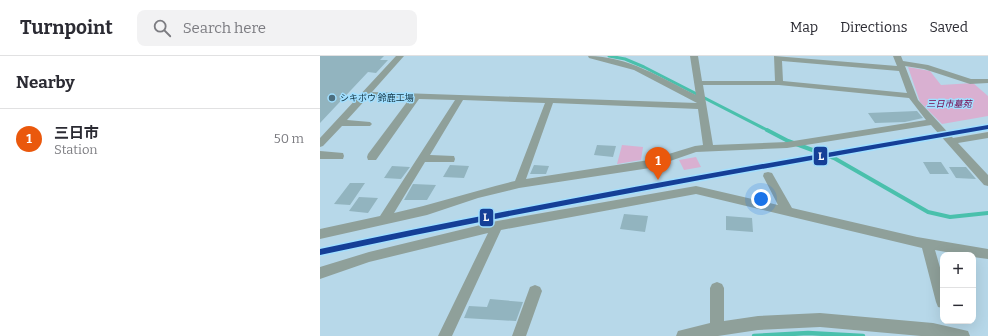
<!DOCTYPE html>
<meta charset="utf-8">
<style>
:root{--surface:#fff;--page:#f2f2f3;--text:#2b2b33;--muted:#7c7c81;--line:#e1e1e2;--accent:#ea580c}
body{margin:0;font-family:Bitter,"Noto Sans JP",serif;background:var(--page);color:var(--text)}
.controls{position:absolute;right:12px;bottom:12px;display:grid;overflow:hidden;border-radius:8px;box-shadow:0 4px 16px #0002}
.controls button{width:36px;height:36px;display:grid;place-items:center;padding:0;border:0;border-bottom:1px solid var(--line);background:var(--surface);color:var(--text);font:20px sans-serif}
.you{position:absolute;left:441px;top:143px;width:14px;height:14px;margin:-10px;border:3px solid #fff;border-radius:50%;background:#1a73e8;box-shadow:0 0 0 6px #1a73e833}
.badge{display:grid;place-items:center;width:26px;height:26px;border-radius:50%;background:var(--accent);color:#fff;font-size:13px;font-weight:700}
.pin{position:absolute;translate:-50% -33px;filter:drop-shadow(0 1px 2px #0008)}
.pin::after{content:'';position:absolute;top:21px;width:14px;height:12px;background:inherit;clip-path:polygon(0 0,100% 0,50% 100%)}
.list{margin:0;padding:0;list-style:none}
h2{display:flex;justify-content:space-between;align-items:center;height:52px;margin:0;padding:0 16px;font-size:17px}
h2 small{font-size:13px;font-weight:400;color:var(--muted)}
.list li{display:grid;grid-template-columns:26px 1fr auto;gap:12px;align-items:center;box-sizing:border-box;height:60px;padding:0 16px;border-top:1px solid var(--line)}
.list b{display:block;font-size:15px;white-space:nowrap}
.list p{margin:0;font-size:13px;white-space:nowrap;color:var(--muted)}
.list em{font-size:13px;font-style:normal;color:var(--muted)}
.icon{flex:none;width:22px;height:22px;fill:none;stroke:currentColor;stroke-width:2;stroke-linecap:round;stroke-linejoin:round}
.map{position:relative;flex:none;width:668px;height:280px;overflow:hidden}
header{display:flex;align-items:center;gap:24px;box-sizing:border-box;height:56px;padding:0 20px;background:var(--surface);border-bottom:1px solid var(--line)}
header strong{font-size:19px}
nav{display:flex;gap:22px;margin-inline-start:auto;font-size:14px}
.search{width:280px;height:36px;background:var(--page);display:flex;align-items:center;gap:10px;box-sizing:border-box;padding:0 14px;border-radius:8px;color:var(--muted);font-size:15px}
main{display:flex}
aside{flex:1;background:var(--surface)}
.map>svg:first-child{display:block}
.green{fill:#d9b0d1}
.lines{fill:none;stroke-linecap:round;stroke-linejoin:round}
.stream-far2{stroke:#4ac0ac;stroke-width:3}
.stream-far1{stroke:#4ac0ac;stroke-width:4}
.stream{stroke:#4ac0ac;stroke-width:4.5}
.building{fill:#92b4bf}
.street{fill:#8fa09a;fill-rule:evenodd}
.rail-1-casing{stroke:#a1dfff;stroke-width:3}
.rail-1{fill:#153f97;fill-rule:evenodd}
.poi-dot{fill:#4c6e7e;stroke:#a1dfff;stroke-width:1.5}
.labels{text-anchor:middle;stroke-width:3;stroke-linejoin:round;paint-order:stroke}
.far-poi-label{font-size:9px;fill:#133545;stroke:#a1dfff;text-anchor:start}
.far-park-label{font-size:9px;font-style:italic;fill:#740048;stroke:#a1dfff}
.line-badge{stroke:#a1dfff;stroke-width:1.5}
.badge-label{font-size:11px;text-anchor:middle;font-weight:bold;fill:#fff}
</style>
<header>
<strong>Turnpoint</strong>
<div class="search"><svg class="icon" aria-label="search" viewBox="0 0 24 24"><circle cx="10" cy="10" r="6"/><path d="M15 15l6 6"/></svg>Search here</div>
<nav><a>Map</a><a>Directions</a><a>Saved</a></nav>
</header>
<main>
<aside>
<h2>Nearby<small></small></h2>
<ul class="list">
<li><span class="badge">1</span><div><b>三日市</b><p>Station</p></div><em>50 m</em></li>
</ul>
</aside>
<div class="map">
<svg width="668" height="280" viewBox="0 0 668 280">
<rect width="100%" height="100%" fill="#b7d8e9"/>
<path class="green" d="M588,11l22,4 11,14 32,-2 15,13v20l-46,8 -22,-22z
M302,89l21,2 -2,13 -24,4z
M376,101l5,10 -17,3 -5,-10z"/>
<g class="lines">
<path class="stream-far2" d="M289,0l16,3 19,8 125,64"/>
<path class="stream-far1" d="M447,74l21,11 46,17 94,54 22,5 38,-4"/>
<path class="stream" d="M434,280l54,-3 55,3"/>
</g>
<path class="building" d="M0,0h64l-4,4h8l-12,13 -8,-1 -48,51z
M597,55l6,7 -18,4 -30,1 -7,-10z
M277,89l19,1 -3,11 -19,-2z
M603,106h18l8,12h-19z
M130,109l19,1 -5,12 -21,-1z
M214,109l15,1 -3,8h-16z
M72,110l18,1 -9,12 -17,-1z
M629,111h17l10,12 -20,-1z
M30,127h15l-15,22 -16,-1z
M93,128l23,1 -9,15h-23z
M39,141l19,1 -10,15 -19,-2z
M304,158l24,2 -3,16 -25,-3z
M406,160l26,2 1,14 -27,-2z
M170,243l33,3 -7,19 -52,-3 5,-12 18,1z"/>
<g class="lines">
<path class="street" d="M76,0h8l-32,36 325,11 -63,-33 -45,-12 -1,-2c40,0 73,22 108,39l-6,-39h8l4,25h73l-1,-25 123,10 -4,-10h8l2,5 25,4 43,14h17v4l-18,1 -46,-15 -19,-3 13,34 35,38 35,-6v6l-30,5 30,32v11l-4,-1 -53,-60 -144,23 -91,4 -46,16 -131,20 -41,10 -51,17 -107,24v-10l60,-13 75,-116 -36,-1 -43,61h-8l-1,-3 1,-3 42,-56 -42,-1 -21,23 23,2 2,2 -2,2h-28l-19,20 -3,1v-9zM462,5l117,10 8,22 -124,-12zM383,29h76l130,13 17,22 -139,22 -74,3zM143,44l82,3 -30,78c-41,10 -80,23 -121,32l31,-51h29l1,-3 -1,-3 -24,-1zM233,47l145,6 5,36 -8,1 -46,14 -123,19z
M0,95l23,2 1,3 -1,3h-23z
M448,116l4,1 20,35 125,29 71,12v10l-15,-2v-2h-11l-27,-5 8,28v30l-5,-1 -2,-5 -14,-54 -226,-54 -195,36 -49,106h-14l50,-103 -119,29 -49,17v-12l49,-15 128,-31 199,-35 82,19 -15,-29 1,-3z
M397,226l5,2 2,4v33l34,-5 62,-3 113,10 35,8 2,5h-49l-101,-9 -62,3 -40,6h-42l2,-5 32,-8v-35l2,-4z
M215,229l5,2 2,4 -16,45h-14l18,-49z"/>
<defs>
<path id="rail-1" d="M668,69v4c-223,39 -446,78 -668,126v-6c222,-47 445,-86 668,-124z"/>
</defs>
<use href="#rail-1" class="rail-1-casing"/>
<use href="#rail-1" class="rail-1"/>
</g>
<circle class="poi-dot" cx="12" cy="42" r="4"/>
<g class="labels">
<g class="far-poi-label">
<text x="20" y="45">シキボウ 鈴鹿工場</text>
</g>
<g class="far-park-label">
<text x="629" y="51">三日市墓苑</text>
</g>
</g>
<g class="line-badge">
<rect x="493" y="90" width="15" height="20" rx="4" fill="#153f97"/>
<rect x="159" y="152" width="15" height="19" rx="4" fill="#153f97"/>
</g>
<g class="badge-label">
<text x="501" y="104">L</text>
<text x="166" y="165">L</text>
</g>
</svg>
<div class="controls">
<button>+</button>
<button>−</button>
</div>
<div class="you"></div>
<div class="pin badge" style="left:338px;top:124px">1</div>
</div>
</main>
